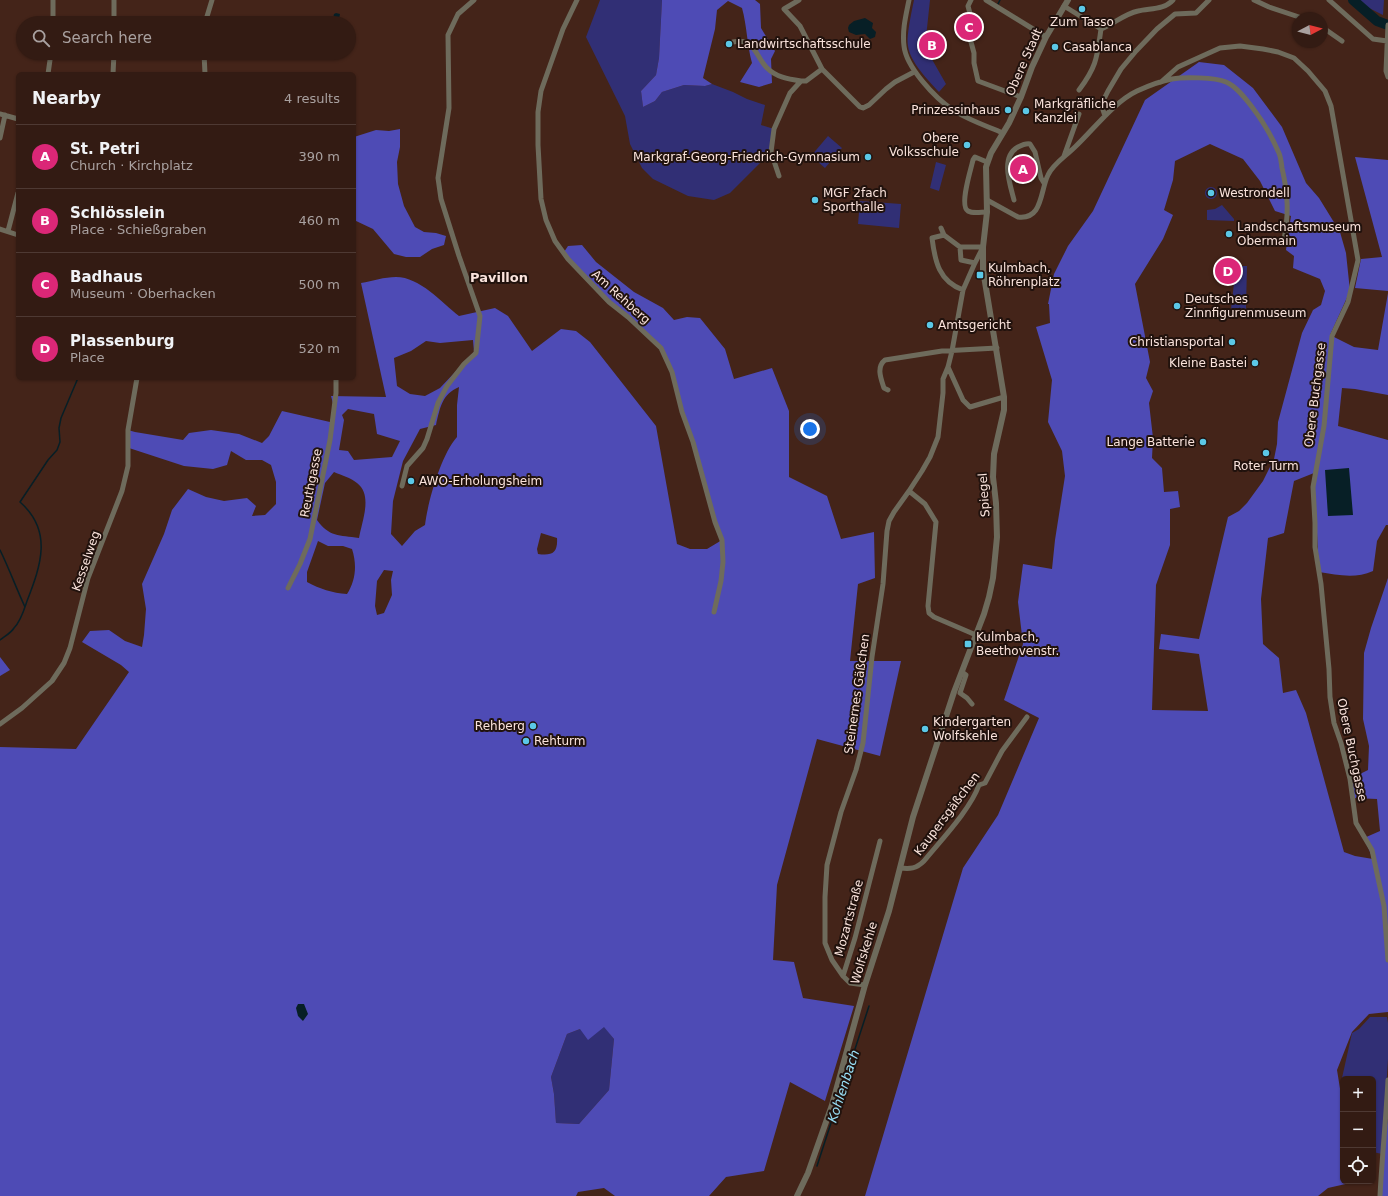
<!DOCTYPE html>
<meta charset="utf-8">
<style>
:root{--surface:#331b13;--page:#3b241c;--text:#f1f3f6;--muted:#a9a1a0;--line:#4e3933;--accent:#db2777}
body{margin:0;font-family:"DejaVu Sans",sans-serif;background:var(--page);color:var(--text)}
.controls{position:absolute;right:12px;bottom:12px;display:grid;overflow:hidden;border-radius:6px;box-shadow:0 1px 3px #0004}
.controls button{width:36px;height:36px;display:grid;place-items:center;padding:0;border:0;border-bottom:1px solid var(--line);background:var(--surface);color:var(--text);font:20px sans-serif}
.compass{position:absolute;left:1292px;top:12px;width:36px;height:36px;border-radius:50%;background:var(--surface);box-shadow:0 1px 3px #0004;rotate:83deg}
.you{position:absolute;left:810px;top:429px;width:14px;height:14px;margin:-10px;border:3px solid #fff;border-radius:50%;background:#1a73e8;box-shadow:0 0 0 6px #1a73e833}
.badge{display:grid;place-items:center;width:26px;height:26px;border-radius:50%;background:var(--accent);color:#fff;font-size:13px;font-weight:700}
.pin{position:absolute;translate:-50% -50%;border:2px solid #fff;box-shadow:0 1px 4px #0006}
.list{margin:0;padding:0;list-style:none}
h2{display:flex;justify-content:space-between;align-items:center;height:52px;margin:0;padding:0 16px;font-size:17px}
h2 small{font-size:13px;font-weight:400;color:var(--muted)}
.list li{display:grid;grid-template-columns:26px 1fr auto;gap:12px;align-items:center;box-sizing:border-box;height:64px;padding:0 16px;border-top:1px solid var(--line)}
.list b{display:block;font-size:15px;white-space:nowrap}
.list p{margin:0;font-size:13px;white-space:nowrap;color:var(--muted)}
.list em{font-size:13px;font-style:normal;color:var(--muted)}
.icon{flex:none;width:22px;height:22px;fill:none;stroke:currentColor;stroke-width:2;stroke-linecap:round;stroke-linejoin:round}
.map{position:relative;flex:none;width:1388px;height:1196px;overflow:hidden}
.search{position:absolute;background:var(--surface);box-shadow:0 1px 3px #0004;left:16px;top:16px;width:340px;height:44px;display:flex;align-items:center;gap:10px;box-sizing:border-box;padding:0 14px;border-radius:22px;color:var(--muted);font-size:15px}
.panel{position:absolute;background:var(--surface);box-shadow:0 1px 3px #0004;left:16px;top:72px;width:340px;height:308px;border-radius:6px}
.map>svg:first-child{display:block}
.green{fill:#312f75}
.forest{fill:#4e4bb5;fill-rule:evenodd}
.water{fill:#071f26}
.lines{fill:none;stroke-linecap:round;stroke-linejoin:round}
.stream{stroke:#071f26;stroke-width:1.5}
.river{stroke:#071f26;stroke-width:10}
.minor{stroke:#6e6b5c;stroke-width:5}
.tertiary{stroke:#6e6b5c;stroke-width:6}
.poi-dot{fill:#5bc8e7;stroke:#21120d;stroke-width:1.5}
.labels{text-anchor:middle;stroke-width:4;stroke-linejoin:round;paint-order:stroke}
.poi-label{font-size:12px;fill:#fae3dc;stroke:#21120d;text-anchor:start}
.street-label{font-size:12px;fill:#fae3dc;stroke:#21120d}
.neighbourhood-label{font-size:13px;font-weight:bold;fill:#fae3dc;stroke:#21120d}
.water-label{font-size:13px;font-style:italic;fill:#99e1f8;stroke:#21120d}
</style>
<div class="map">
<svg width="1388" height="1196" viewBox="0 0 1388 1196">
<rect width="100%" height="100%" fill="#442419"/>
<path class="green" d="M600,0h62l-3,58 -3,17 -15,16 2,16 12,-6 7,-9 22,-7 21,1 7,-2 21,8 14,7 18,6 -4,20 13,4 -3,23 -41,41 -16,7 -26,-4 -35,-17 -11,-11 -12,-24 -5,-28 -39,-79z
M914,0h16l-5,47 21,37 -7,8c-11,-12 -29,-30 -31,-46 -2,-9 4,-36 6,-46z
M1357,0h27l-1,15 -20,-10z
M828,136l14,12 -17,20 -14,-12z
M936,162l10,3 -7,26 -9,-3z
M1205 193a6 6 0 1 1 12 0a6 6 0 1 1-12 0Z
M860,201l41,3 -2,24 -41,-4z
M1222,205l12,14v2l-27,-1v-10l8,-1z
M1236,266h11l-1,42 2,2 -1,3 -2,1 -3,-2 -11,-3z
M1370,1017h17l1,6v36l-6,95 -9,-2v-73h-30v5l-1,-6 10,-45 7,-4z
M604,1026l10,13 -5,51 -30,34 -23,-1 -2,-29 -3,-17 16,-43 13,-5z"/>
<path class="forest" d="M662,0h93l5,4 1,24 14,23 -4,8 1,24 -13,4 -19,-5 12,-19c-5,-18 -5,-37 -10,-55l-14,-7 -11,9 -2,19 -12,49 9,6 -7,2 -21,-1 -22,7 -7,9 -12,6 -2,-16 15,-16 3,-17z
M1199,62l25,3 29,23 29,39 24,56 13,15 21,34 6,21 4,38 -20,44 24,12 24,3 10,-57v102l-33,-6 -13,-1 -4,38 50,14v85h-2l-9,16 -4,30c-18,8 -35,4 -54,1l-5,-99 -20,8 -10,52 -16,5 -7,61 2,45 16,14 4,35 13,-3 10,23 38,139 11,4 18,3 -9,-21 16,-7 -3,-32 -24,-1 -3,-19 18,-9 1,-24 -6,-27 1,-66 7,-25 17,-50v434l-19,2 -17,18 -15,38 6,37v74h28l-21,2 -22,5 -10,8h-453l98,-328 35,-53 41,-97 -35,-18 19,-56 -5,-42 5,-38 29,5 3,-29 10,-64 -3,-25 -14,-29 4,-42 -16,-53 14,-4 -1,-19h-1l6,-30 14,-28 25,-35 52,-111zM1210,144l33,15 17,22 15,30 16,5 -5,34 8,6 -1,12 27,11 5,12 -4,14 -8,5 -11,23 -24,89 -1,22 -3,15 -11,22 -16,22 -8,8 -11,6 -29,122 -38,-5 -2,15 40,5 9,57 -56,-1 4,-125 14,-40v-36l10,-2 -2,-16 -14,1 -2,-24 -10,-10 1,-20 -4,-35 4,-12 -7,-13 4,-16 -15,-78 28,-45 10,-24 -9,-5 9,-30 2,-19z
M400,129v18l-3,15 1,22 6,22 11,21 9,5 12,1 10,3 -2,9 -12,4 -12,8h-14l-12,-3 -21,-25 -19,-9v-83l22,-7 13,1z
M1355,157l33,3v131l-33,-3 6,-29 21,-2z
M582,245l14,17 38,30 29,16 11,12 13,-3 13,1 25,31 9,30 38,-11 17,43v66l38,19 14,43 33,-7 1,46 -17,6 -8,77h51l-21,95 -63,-17 -40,146 -4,75 21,2 9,36 51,8 -29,95 -35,-19 -26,89 -38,6 -17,19h-94l-11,-8 -26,4 -2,4h-576v-449l76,2 53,-77 -8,-7 -39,-23 8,-11 19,-1 16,11 17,6 2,-12 2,-26 -4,-25 22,-50 8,-24 16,-21 18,8 18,4 23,-3 9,8 -4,10 13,-1 11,-11v-22l-5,-17 -9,-5h-16l-15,-9 -4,14 -14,4 -29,-3 -55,-18 -1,-18 7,2 48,8 6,-7 22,-3 28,4 23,9 7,-7 13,-25 48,11 4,-15 -3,-11 55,1 -25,-114c12,-2 23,-6 35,-6 24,0 45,25 63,39l36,-8 13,8 24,35 29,-22 15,2 14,11 66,84 21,118 13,5h17l15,-9 -50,-168 -11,-24 -52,-46 -45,-50 4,-6zM473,340l1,12 -34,36 -15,8 -15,-2 -13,-8 -3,-28 17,-7 15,-10 14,2zM459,387l-2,18v32c-16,18 -29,64 -32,88l-10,6 -13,15 -11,-12 2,-33 10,-40 17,-32 16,-4c4,-17 6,-31 23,-38zM348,409l26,5 3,20 23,7 -8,16 -38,3 -6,-9 -9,-1 5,-30 -2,-5zM334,472c7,3 17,6 23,11 16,12 5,38 2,55 -20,-3 -30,-1 -42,-18l8,-37zM541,533l16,5c1,15 -5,18 -19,16l-1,-5zM318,541l10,5h15l9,3c5,15 4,31 -5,45 -15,-1 -27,-5 -40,-12v-10zM384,570l9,1 -2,9 1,15 -8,18 -7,2 -2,-9 2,-25zM604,1027l10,12 -5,51 -30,34 -23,-1 -2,-29 -3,-17 16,-43 13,-5 8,11z
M0,657l10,13 -10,6z
M1388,1115v81h-8z"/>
<path class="water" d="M336,13l4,1 -2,9h-6l2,-9z
M865,18l8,5 -1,5 4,4 -1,5 -5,2 -5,-5 -9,1 -7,-3 -1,-4 1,-3 5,-4z
M1349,468l4,47 -25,1 -3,-46z
M298,1004h6l4,10 -5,7 -5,-5 -2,-8z"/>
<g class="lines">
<path class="stream" d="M998,4l2,-4
M0,550c9,18 16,38 25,57
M0,640c5,-4 11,-7 14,-12 7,-7 10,-18 13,-27 14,-36 26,-70 -7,-99l28,-42 9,-10 3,-8 -1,-14 2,-10 17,-40
M817,1166l52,-160"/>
<path class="river" d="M1353,0l24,21 11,4"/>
<path class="minor" d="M577,0l-14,29 -22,62 -3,21v33l3,54 5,21 9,21 13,18 41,43 19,15 33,31 11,24 10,40 11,30 22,80 7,18 1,22 -2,19 -7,31
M799,0l-15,9 16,17 22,43 38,38 3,1 6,-3 17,-16 9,-7 19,-10
M909,0c-3,15 -7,30 -5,46 2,21 31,52 49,64 15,10 34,16 50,23
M971,0l-3,6 5,19 -2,17 3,11v10l4,18 43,16
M986,0l60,37
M1254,0l15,7 33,11
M1329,0l44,39 14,2
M1064,6l37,23
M53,23v-23
M114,23v-23
M205,23l7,-23
M1388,25l-2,46 2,6
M1322,27l20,14
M1101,29c13,-5 23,-15 37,-18 12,-3 26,-1 35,-11
M733,42c22,-5 22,14 34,26 9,9 21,11 34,13
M204,53l1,21
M48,74l3,-21
M113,74l1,-21
M1161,82l17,-15 42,-19 20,-2 23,3 15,3 16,6 14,13 17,20 6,15 27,154 -10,42 -16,34 -8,90 -11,61 2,36v24l6,37 8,85 1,28 4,26 7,20 9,36 6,44 16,27 12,56 4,54
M1079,90c18,-24 18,-33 22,-61
M0,114l18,5
M1105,116l-2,-6v-9l5,-10 13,-22 15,-18 21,-22 18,-15 21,-1 13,-13
M0,138l5,-23
M1064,156l15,-42
M779,176l-8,-24 3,-23 16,-36 11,-12h5l16,-12
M987,200l31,17c25,3 22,-26 30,-42 5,-11 18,-19 27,-28 19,-18 39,-45 62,-56 11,-5 24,-10 35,-12 11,-2 43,-2 54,3 10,4 19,16 26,25 10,13 19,28 26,44 3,5 3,11 4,17 6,26 7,45 2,72
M1014,200c-4,-16 -14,-43 4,-53 4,-2 8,-4 12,-3l5,8 6,26 3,5
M987,212c-6,0 -14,2 -19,-1 -9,-5 3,-42 5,-51l2,-3 12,5
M0,229l18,6
M8,231l10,-38
M944,235l-12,3c3,24 7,43 31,52
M960,247l1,13 14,3
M948,367l15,33 7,7 34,-10
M888,390l-4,-2c-3,-9 -8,-21 1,-28l57,-9 55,-3
M402,486l5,-20 16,-18 4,-9 11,-36 9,-17 17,-22 12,-11 4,-37 -21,-60 -18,-57 -3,-21 11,-70 -1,-73 10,-21 16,-14
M909,491l16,13 11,18 -8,84 1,7 5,4 42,18
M288,588l12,-24 10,-25 20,-99 6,-47v-15
M962,672l4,3 -6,18 7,5 5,6
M0,724l22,-16 30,-27 12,-18 6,-15 18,-70 34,-87 6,-25v-36l9,-52
M900,868c10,1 16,1 24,-7 17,-21 46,-51 55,-76l6,-2 17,-32 25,-34
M843,976l-11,-16 -7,-17v-46l2,-32 14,-53 15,-42 7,-27 9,-86 11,-73 4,-53 2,-10 5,-9 15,-21 13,-20 8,-14 8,-20 5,-44v-14l5,-12 4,-16 11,-61 11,-25 9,-18h-23l-16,-12 -3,-7
M865,985l-15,-2 -7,-7 12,-38 25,-97
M1380,1196c2,-39 6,-77 8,-116"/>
<path class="tertiary" d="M797,1196l11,-23 24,-68 33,-120 24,-74 24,-94 41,-125 30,-78 5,-17 4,-19 4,-41 -1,-34 -3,-26 1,-23 10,-44v-13l-21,-127v-23l4,-35 -1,-45 5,-14 18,-30 12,-26 11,-30 14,-30 22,-37"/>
</g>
<g class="poi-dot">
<circle cx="1082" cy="9" r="4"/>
<circle cx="729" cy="44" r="4"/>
<circle cx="1055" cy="47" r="4"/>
<circle cx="1008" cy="110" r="4"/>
<circle cx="1026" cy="111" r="4"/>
<circle cx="967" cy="145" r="4"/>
<circle cx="868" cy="157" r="4"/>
<circle cx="1211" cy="193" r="4"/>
<circle cx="815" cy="200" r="4"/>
<circle cx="1229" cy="234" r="4"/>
<rect x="976" y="271" width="8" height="8" rx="2"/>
<circle cx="1177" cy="306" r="4"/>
<circle cx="930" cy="325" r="4"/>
<circle cx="1232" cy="342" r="4"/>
<circle cx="1255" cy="363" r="4"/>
<circle cx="1203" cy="442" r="4"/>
<circle cx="1266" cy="453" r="4"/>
<circle cx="411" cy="481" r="4"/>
<rect x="964" y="640" width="8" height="8" rx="2"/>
<circle cx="533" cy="726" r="4"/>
<circle cx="925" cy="729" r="4"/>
<circle cx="526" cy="741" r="4"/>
</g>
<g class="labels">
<g class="poi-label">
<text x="1082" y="26" text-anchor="middle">Zum Tasso</text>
<text x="737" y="48">Landwirtschaftsschule</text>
<text x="1063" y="51">Casablanca</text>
<text x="1034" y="108">Markgräfliche<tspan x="1034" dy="14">Kanzlei</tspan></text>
<text x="1000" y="114" text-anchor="end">Prinzessinhaus</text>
<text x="959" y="142" text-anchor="end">Obere<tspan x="959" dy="14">Volksschule</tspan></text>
<text x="860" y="161" text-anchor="end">Markgraf-Georg-Friedrich-Gymnasium</text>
<text x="823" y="197">MGF 2fach<tspan x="823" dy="14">Sporthalle</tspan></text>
<text x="1219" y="197">Westrondell</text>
<text x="1237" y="231">Landschaftsmuseum<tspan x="1237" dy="14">Obermain</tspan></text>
<text x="988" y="272">Kulmbach,<tspan x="988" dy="14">Röhrenplatz</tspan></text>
<text x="1185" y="303">Deutsches<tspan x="1185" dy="14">Zinnfigurenmuseum</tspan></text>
<text x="938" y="329">Amtsgericht</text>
<text x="1224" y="346" text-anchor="end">Christiansportal</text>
<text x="1247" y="367" text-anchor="end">Kleine Bastei</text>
<text x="1195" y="446" text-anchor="end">Lange Batterie</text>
<text x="1266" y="470" text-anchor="middle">Roter Turm</text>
<text x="419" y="485">AWO-Erholungsheim</text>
<text x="976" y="641">Kulmbach,<tspan x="976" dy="14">Beethovenstr.</tspan></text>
<text x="933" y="726">Kindergarten<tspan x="933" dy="14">Wolfskehle</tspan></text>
<text x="525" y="730" text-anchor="end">Rehberg</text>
<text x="534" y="745">Rehturm</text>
</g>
<g class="street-label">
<text transform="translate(1024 62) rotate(-66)" y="4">Obere Stadt</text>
<text transform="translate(621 297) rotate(42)" y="4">Am Rehberg</text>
<text transform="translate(1315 395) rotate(-83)" y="4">Obere Buchgasse</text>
<text transform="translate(311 483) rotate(-79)" y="4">Reuthgasse</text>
<text transform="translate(984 495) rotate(-94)" y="4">Spiegel</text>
<text transform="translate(86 561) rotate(-71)" y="4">Kesselweg</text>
<text transform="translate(857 694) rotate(-82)" y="4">Steinernes Gäßchen</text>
<text transform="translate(1352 750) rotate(78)" y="4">Obere Buchgasse</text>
<text transform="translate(947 814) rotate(-53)" y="4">Kaupersgäßchen</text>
<text transform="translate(849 918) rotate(-75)" y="4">Mozartstraße</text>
<text transform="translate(864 953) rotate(-73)" y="4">Wolfskehle</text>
</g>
<g class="neighbourhood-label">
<text x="499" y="282">Pavillon</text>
</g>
<g class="water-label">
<text transform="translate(843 1086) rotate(-72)" y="5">Kohlenbach</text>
</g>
</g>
</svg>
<div class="controls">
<button>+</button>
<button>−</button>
<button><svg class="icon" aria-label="locate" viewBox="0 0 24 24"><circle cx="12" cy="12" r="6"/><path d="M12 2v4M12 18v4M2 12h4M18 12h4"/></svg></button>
</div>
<svg class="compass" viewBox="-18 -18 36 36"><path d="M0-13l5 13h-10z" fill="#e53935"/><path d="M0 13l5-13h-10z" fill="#a9a1a0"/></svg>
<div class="you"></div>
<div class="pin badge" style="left:1023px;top:169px">A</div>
<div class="pin badge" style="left:932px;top:45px">B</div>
<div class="pin badge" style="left:969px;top:27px">C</div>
<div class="pin badge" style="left:1228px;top:271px">D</div>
<div class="search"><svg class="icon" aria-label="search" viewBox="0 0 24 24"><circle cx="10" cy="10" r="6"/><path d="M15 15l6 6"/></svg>Search here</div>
<section class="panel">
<h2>Nearby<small>4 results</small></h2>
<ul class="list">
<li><span class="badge">A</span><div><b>St. Petri</b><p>Church · Kirchplatz</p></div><em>390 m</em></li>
<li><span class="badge">B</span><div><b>Schlösslein</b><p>Place · Schießgraben</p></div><em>460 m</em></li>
<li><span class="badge">C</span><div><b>Badhaus</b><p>Museum · Oberhacken</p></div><em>500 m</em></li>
<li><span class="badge">D</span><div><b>Plassenburg</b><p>Place</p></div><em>520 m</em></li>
</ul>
</section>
</div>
